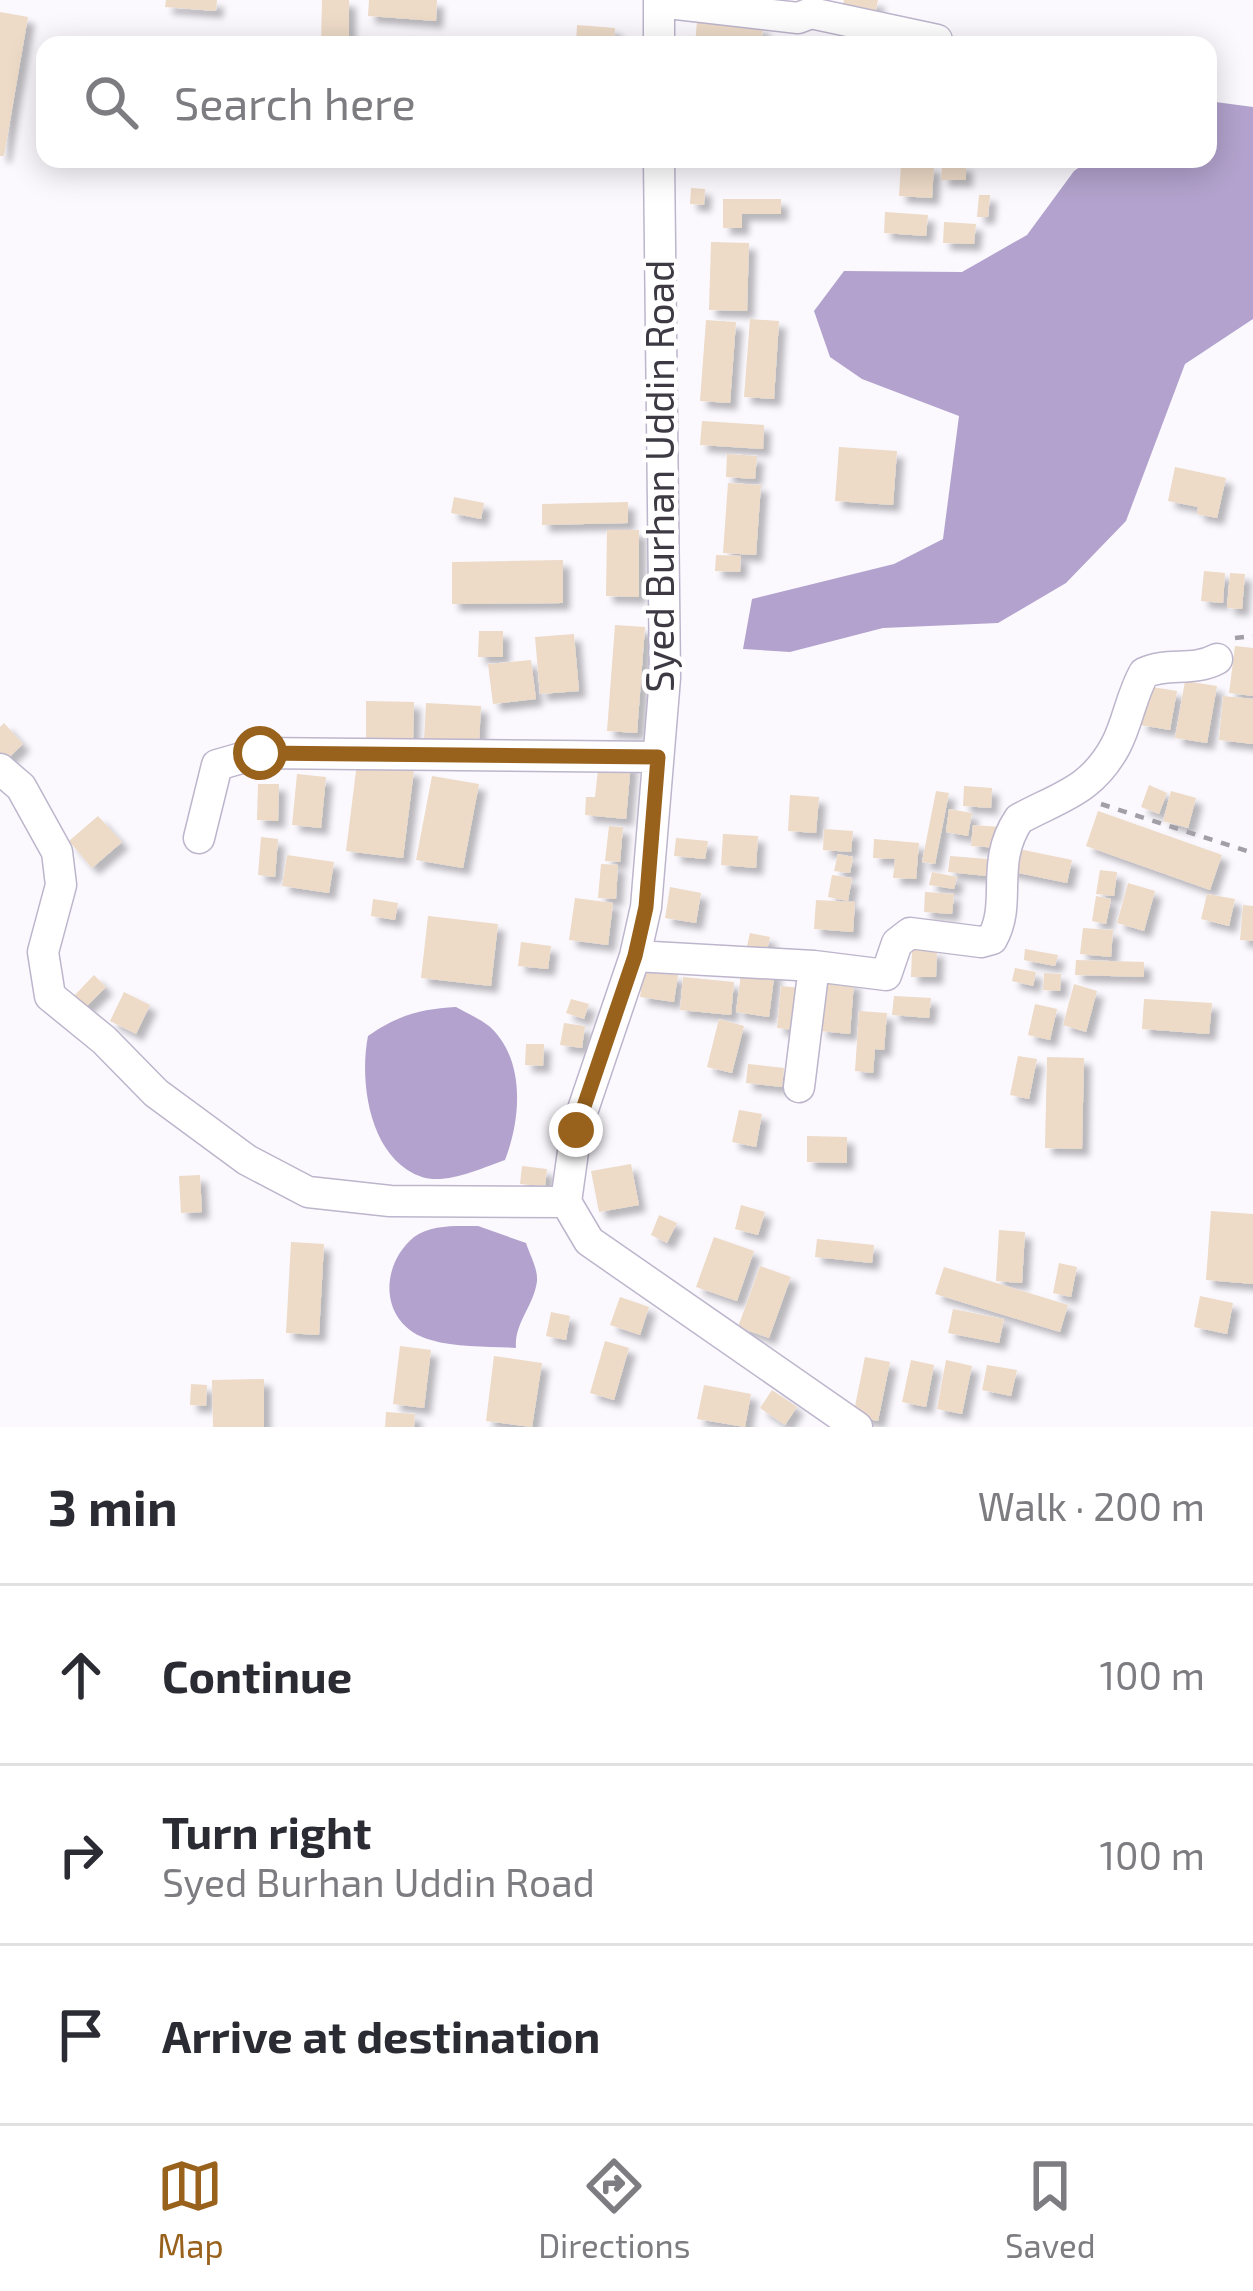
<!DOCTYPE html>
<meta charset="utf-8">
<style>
:root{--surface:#fff;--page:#f7f7f7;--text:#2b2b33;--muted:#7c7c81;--line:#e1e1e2;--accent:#99621c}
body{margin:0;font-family:"Exo 2",sans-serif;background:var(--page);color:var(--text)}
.stop{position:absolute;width:36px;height:36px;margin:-27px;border:9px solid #99621c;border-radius:50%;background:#fff}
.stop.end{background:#99621c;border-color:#fff;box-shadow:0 3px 12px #0008}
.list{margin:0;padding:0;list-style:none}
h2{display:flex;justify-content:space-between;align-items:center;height:156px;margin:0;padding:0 48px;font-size:51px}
h2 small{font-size:39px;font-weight:400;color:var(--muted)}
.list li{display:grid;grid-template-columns:78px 1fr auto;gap:36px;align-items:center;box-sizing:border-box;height:180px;padding:0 48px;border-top:3px solid var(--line)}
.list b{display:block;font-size:45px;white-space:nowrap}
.list p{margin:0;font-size:39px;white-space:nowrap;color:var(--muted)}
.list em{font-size:39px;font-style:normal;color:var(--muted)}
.icon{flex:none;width:66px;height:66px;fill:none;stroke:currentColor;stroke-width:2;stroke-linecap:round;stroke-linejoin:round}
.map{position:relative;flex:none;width:1253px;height:1427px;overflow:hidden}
.search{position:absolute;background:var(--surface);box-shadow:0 6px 30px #0003;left:36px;right:36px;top:36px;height:132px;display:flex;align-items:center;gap:30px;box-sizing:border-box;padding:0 42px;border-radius:24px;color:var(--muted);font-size:45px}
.sheet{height:696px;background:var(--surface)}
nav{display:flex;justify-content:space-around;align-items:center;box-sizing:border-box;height:168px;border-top:3px solid var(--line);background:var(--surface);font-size:33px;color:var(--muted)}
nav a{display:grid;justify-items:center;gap:6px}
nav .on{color:var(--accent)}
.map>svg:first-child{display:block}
.water{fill:#b2a2cd}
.building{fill:#eddac7;filter:url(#shadow)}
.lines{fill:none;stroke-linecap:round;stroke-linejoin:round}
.minor-casing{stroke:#bdb5cc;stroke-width:33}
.path{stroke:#a29fa7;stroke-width:4.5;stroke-dasharray:9 9;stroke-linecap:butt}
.minor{stroke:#fff;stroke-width:30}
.route{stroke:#99621c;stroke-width:15}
.labels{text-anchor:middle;stroke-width:9;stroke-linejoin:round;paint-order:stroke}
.street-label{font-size:39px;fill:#3e3a44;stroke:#fff}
</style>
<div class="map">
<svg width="1253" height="1427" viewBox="0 0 1253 1427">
<defs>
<filter id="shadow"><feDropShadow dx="7" dy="7" stdDeviation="3" flood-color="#0004"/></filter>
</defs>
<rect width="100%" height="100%" fill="#fbf9fe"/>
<path class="water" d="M1208,101l45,6v212l-68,45 -59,157 -60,62 -68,40 -115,5 -93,24 -47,-3 9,-50 142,-35 49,-25 16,-123 -97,-37 -32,-22 -16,-46 30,-40 118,1 65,-37 47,-64 17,-12h117z
M456,1007c11,6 24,12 33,19 37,33 32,93 16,134 -23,8 -59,25 -83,17 -53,-18 -63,-96 -54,-141 30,-21 53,-27 88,-29z
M478,1226l48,17c4,12 12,26 11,38 -3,25 -23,42 -21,67 -27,-2 -59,0 -85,-8 -50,-13 -54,-72 -17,-103 17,-13 44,-11 64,-11z"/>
<path class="building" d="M166,0h51l-1,11 -51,-4z
M322,0h27v45h-28z
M369,0h68l-1,21 -68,-5z
M844,0h34l-3,14 -33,-7z
M0,12l28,5 -24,139h-4z
M697,21l66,6 -2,18h-66z
M577,25l38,3 -1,17h-38z
M901,164l33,2 -2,32 -33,-2z
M942,164h24v16h-25z
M691,188l14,1 -1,16 -14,-1z
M979,195h11l-2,22h-11z
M723,199h58v15h-39v14h-19z
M885,212l43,3 -2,21 -42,-3z
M944,222l32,2 -2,20 -31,-1z
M711,242l38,1 -2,68 -38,-1z
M750,319l29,2 -5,78 -30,-2z
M706,320l30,2 -6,81 -30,-2z
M702,421l62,4 -1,24 -63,-4z
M839,447l58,4 -4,54 -58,-4z
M727,454l30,2 -2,23 -29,-2z
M1175,467l51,11 -9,40 -20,-4 1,-7 -30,-6z
M728,483l33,2 -5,70 -33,-2z
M454,497l30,6 -3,16 -30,-6z
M628,502v21l-86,2v-21z
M607,530h32v67l-33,-1z
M716,555l25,1 -1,16 -25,-1z
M563,560v43l-111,1v-42z
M1204,571l21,2 -2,30 -22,-2z
M1230,573l15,1 -3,35 -15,-1z
M615,625l30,2 -8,106 -30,-2z
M479,631h24v26h-25z
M574,634l5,57 -39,3 -5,-57z
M1235,646l18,2v48l-24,-3z
M531,660l5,39 -43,5 -5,-40z
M1185,681l32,5 -10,57 -32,-5z
M1146,686l31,5 -7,39 -30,-5z
M1223,696l30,3v45l-34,-4z
M366,701l48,1 -1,38 -47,-2z
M426,703l55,3 -2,38 -55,-4z
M4,723l19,21 -19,18 -4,-5v-30z
M599,760l32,3 -5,56 -41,-4 1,-18h9z
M357,763l57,7 -11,88 -57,-7z
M297,774l29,3 -5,51 -29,-3z
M432,776l47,8 -16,84 -47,-8z
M258,784h21l-1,37 -21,-1z
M1149,785l18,8 -8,21 -18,-7z
M964,786l28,2 -1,20 -28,-2z
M936,791l13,2 -14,71 -13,-2z
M1171,791l25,7 -8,30 -25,-7z
M790,795l29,2 -3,36 -28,-2z
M949,809l23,4 -4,23 -22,-4z
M1098,811l124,44 -12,35 -124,-44z
M98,816l24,26 -30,26 -23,-27z
M973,825l28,2 -1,21 -29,-2z
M609,826l14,1 -3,35 -15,-1z
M824,829l29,2 -2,21 -28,-2z
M723,834l35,2 -2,32 -35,-3z
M261,837l17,2 -3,38 -17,-2z
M676,838l32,3 -3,18 -31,-3z
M874,839l45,4 -3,36 -23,-1 2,-19 -22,-1z
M1009,847l63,13 -5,23 -63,-13z
M838,854l15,3 -3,16 -16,-2z
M287,855l47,7 -5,31 -47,-7z
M950,856l38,3 -1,17 -39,-4z
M601,864l17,1 -2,34 -18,-1z
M1100,870l17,2 -3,24 -18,-2z
M932,872l25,5 -3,12 -25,-4z
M832,875l20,3 -4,23 -20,-4z
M1128,883l27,8 -11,40 -27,-8z
M670,887l31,6 -5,30 -31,-5z
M925,892l29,2 -2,20 -28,-2z
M1207,894l28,5 -6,27 -28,-7z
M1096,896l15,3 -5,25 -14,-3z
M575,898l38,5 -5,42 -39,-5z
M373,899l25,4 -3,17 -24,-4z
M816,900l39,2 -2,30 -39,-3z
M1243,905l10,1v35l-13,-1z
M428,916l70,8 -7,62 -70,-8z
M1083,928l30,2 -2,27 -31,-3z
M750,933l20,4 -5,22 -20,-4z
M521,942l30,4 -3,23 -30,-3z
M1025,949l33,6 -3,11 -31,-6z
M912,950h25l-1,27h-25z
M1076,960l68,2v15l-69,-2z
M742,966l33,4 -6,47 -33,-5z
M1015,968l21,4 -3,14 -21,-5z
M644,970l34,5 -4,27 -34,-5z
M1044,973l17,1 -1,17 -17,-1z
M94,975l12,12 -23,23 -11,-12z
M683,977l51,5 -3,33 -51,-5z
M823,980l31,2 -4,52 -30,-3z
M1074,984l23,7 -11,41 -23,-7z
M781,986l19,2 -4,42 -19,-2z
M124,992l26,13 -14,29 -26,-13z
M894,996l37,2 -2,20 -37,-3z
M571,999l18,5 -5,15 -18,-6z
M1144,999l68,4 -3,31 -67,-5z
M1035,1004l22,5 -7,31 -22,-5z
M859,1011l28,2 -3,37 -9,-1 -2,24 -18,-2z
M719,1019l25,7 -12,47 -25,-6z
M564,1023l21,3 -3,22 -22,-3z
M526,1044h18l-1,22 -18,-1z
M1018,1056l19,3 -8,40 -19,-4z
M1047,1057l37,1 -2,91 -37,-1z
M748,1064l36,4 -2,19 -36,-4z
M739,1110l23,4 -6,33 -24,-5z
M807,1136l40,1v26l-40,-1z
M631,1164l8,41 -40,7 -8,-41z
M522,1166l25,3 -2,17 -25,-2z
M200,1175l2,37 -21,1 -2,-37z
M741,1205l24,7 -7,23 -23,-6z
M1211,1211l42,3v70l-47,-4z
M659,1215l18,8 -10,20 -16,-8z
M999,1230l26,2 -3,51 -26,-2z
M714,1237l40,14 -17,50 -41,-14z
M817,1239l57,6 -2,18 -57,-6z
M291,1242l33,2 -5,91 -33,-2z
M1059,1263l18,4 -6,30 -18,-4z
M760,1266l31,11 -22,61 -31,-11z
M944,1267l124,38 -8,27 -125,-38z
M1200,1296l33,7 -6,31 -33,-7z
M620,1297l29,10 -9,28 -30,-10z
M953,1309l51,10 -5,24 -51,-10z
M551,1312l19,4 -4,24 -20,-4z
M605,1341l24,7 -15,52 -24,-7z
M400,1346l31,4 -7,58 -31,-4z
M494,1356l48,7 -10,64 -46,-6z
M865,1357l25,5 -12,59 -25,-5z
M911,1360l23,5 -8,42 -24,-5z
M946,1360l26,6 -10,48 -25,-5z
M987,1365l30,5 -6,26 -29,-6z
M264,1379v48h-51l-1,-47z
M191,1384l16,1 -1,21 -16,-1z
M704,1385l47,9 -6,33 -48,-8z
M772,1390l25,17 -12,18 -25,-17z
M386,1412l29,2 -1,13h-29z"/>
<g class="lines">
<defs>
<path id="minor" d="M659,0v45
M659,2l139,16 13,-5 126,27 1,5
M659,159l6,519 -19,229 -11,49 -59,174 -10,72 23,39 268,186
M0,769l21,18 36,65 4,33 -18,67 7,44 54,44 52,53 91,67 61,32 82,9 176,1
M199,838l18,-73 42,-12 399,4
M635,956l179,10 72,9 11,-32 13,-10 71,9 11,-3c21,-37 -3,-75 27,-120 40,-22 73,-28 97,-74 12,-23 15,-49 28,-72 23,-11 49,-1 73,-14
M799,1087l15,-121"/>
</defs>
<use href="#minor" class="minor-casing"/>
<path class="path" d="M1235,638l18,-2
M1101,804l152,49"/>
<use href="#minor" class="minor"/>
</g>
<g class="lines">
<path class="route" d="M260,753l398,4 -12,150 -11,49 -59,174"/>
</g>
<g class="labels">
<g class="street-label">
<text transform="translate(660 476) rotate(-90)" y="14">Syed Burhan Uddin Road</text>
</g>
</g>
</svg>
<div class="stop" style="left:260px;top:753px"></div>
<div class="stop end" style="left:576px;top:1130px"></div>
<div class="search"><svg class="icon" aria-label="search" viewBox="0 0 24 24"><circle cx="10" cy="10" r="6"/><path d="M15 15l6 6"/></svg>Search here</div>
</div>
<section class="sheet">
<h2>3 min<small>Walk · 200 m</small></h2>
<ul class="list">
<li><svg class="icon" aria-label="ahead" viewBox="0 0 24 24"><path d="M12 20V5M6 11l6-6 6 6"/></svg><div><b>Continue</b></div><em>100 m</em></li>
<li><svg class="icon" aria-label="right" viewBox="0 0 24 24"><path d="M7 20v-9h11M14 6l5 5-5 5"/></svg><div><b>Turn right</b><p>Syed Burhan Uddin Road</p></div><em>100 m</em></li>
<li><svg class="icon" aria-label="arrive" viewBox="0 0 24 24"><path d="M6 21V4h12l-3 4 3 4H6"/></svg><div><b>Arrive at destination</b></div></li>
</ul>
</section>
<nav>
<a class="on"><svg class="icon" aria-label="map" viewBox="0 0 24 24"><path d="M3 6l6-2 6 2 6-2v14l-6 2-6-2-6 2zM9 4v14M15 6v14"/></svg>Map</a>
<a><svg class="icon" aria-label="directions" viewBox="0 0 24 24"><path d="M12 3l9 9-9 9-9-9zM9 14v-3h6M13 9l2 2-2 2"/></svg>Directions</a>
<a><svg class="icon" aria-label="saved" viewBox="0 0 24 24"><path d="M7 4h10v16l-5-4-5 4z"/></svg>Saved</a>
</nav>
